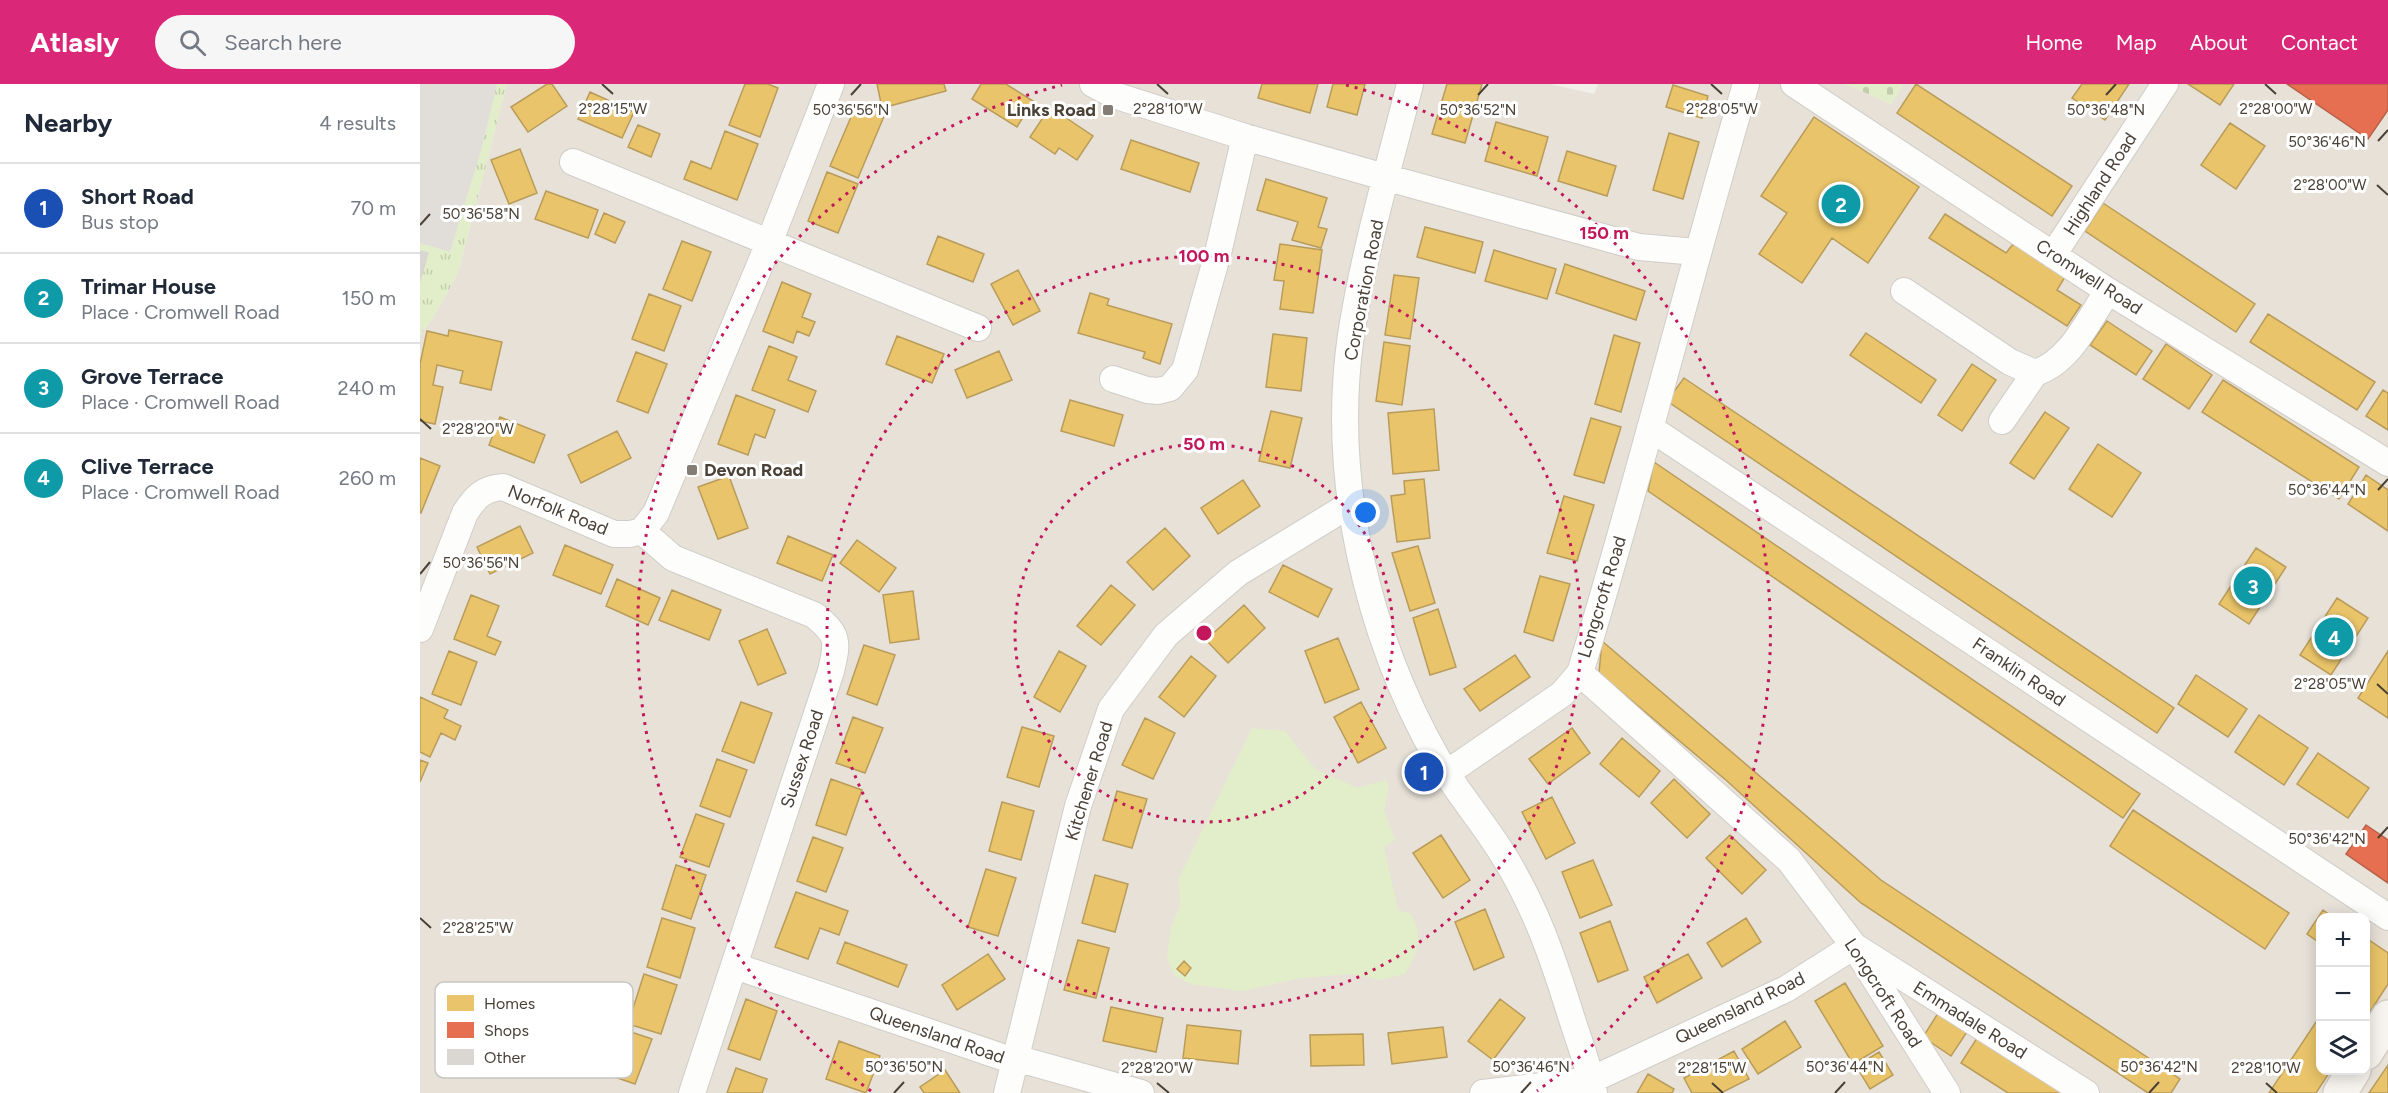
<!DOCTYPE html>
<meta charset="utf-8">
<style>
:root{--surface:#fff;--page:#f6f6f7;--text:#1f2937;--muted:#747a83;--line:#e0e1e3;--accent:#db2777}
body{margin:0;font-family:Figtree,sans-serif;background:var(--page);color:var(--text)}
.controls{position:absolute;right:18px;bottom:18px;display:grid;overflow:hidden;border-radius:12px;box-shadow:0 3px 15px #0003}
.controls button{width:54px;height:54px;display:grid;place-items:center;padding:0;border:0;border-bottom:2px solid var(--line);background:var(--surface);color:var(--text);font:30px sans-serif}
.you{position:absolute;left:946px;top:429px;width:21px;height:21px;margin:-15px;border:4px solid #fff;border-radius:50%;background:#1a73e8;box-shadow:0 0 0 9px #1a73e833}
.badge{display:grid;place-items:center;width:39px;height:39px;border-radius:50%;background:var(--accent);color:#fff;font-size:20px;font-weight:700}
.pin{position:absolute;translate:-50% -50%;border:3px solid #fff;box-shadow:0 2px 6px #0006}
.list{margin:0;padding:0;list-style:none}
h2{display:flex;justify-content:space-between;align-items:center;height:78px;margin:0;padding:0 24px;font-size:26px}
h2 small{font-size:20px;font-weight:400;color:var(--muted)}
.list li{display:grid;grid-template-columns:39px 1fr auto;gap:18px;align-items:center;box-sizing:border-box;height:90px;padding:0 24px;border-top:2px solid var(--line)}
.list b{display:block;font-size:22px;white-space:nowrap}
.list p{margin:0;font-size:20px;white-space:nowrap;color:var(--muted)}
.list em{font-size:20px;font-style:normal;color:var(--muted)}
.icon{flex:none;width:33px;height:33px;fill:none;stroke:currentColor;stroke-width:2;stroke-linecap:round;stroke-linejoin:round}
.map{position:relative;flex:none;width:1968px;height:1009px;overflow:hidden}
header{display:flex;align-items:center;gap:36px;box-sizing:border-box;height:84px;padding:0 30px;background:var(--accent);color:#fff}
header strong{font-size:28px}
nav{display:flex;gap:33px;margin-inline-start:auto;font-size:21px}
.search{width:420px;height:54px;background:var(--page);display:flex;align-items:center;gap:15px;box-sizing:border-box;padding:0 21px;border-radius:33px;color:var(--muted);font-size:22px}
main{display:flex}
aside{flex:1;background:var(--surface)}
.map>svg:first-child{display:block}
.residential{fill:#e7e1d8;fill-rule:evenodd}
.grass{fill:url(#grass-tufts)}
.cemetery{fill:url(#cemetery-stones)}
.green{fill:#e2eec9}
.parking{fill:#e1deda}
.homes{fill:#e9c46a;stroke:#b99c5a;stroke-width:1.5}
.shops{fill:#e76f51;stroke:#b86149;stroke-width:1.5}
.building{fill:#dad6d2;stroke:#dad6d1;stroke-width:1.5}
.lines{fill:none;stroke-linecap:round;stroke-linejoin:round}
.street-casing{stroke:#d0cdc8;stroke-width:28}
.secondary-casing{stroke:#d3cec3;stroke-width:36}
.street{stroke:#fdfdfc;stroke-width:26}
.secondary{stroke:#f7f4ef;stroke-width:33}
.ticks{fill:none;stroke:#494036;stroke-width:2}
.ring{fill:none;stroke:#c2185b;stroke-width:3;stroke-dasharray:3 6}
.poi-dot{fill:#847d75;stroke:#fff;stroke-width:2}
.labels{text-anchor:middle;stroke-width:6;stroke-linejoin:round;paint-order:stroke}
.poi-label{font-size:18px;font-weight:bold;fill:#494036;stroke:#fff;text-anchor:end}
.street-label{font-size:18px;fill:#494036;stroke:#fff}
.key{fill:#fff;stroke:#c8c6c3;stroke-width:1.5}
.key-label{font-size:16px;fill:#494036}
.ticks-label{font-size:15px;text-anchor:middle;fill:#494036;stroke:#fff;stroke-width:6;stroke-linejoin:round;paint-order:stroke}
.centre{fill:#c2185b;stroke:#fff;stroke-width:3}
.ring-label{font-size:18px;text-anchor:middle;font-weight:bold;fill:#c2185b;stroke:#fff;stroke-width:6;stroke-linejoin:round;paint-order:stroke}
</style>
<header>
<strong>Atlasly</strong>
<div class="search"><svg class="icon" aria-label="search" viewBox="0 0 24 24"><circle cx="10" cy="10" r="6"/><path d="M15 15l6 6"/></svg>Search here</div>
<nav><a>Home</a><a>Map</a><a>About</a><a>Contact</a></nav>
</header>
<main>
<aside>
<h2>Nearby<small>4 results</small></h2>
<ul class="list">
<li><span class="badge" style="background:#1a4fb4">1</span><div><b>Short Road</b><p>Bus stop</p></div><em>70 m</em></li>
<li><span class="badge" style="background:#0f9aa8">2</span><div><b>Trimar House</b><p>Place · Cromwell Road</p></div><em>150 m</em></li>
<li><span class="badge" style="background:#0f9aa8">3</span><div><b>Grove Terrace</b><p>Place · Cromwell Road</p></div><em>240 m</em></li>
<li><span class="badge" style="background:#0f9aa8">4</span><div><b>Clive Terrace</b><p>Place · Cromwell Road</p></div><em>260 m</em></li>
</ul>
</aside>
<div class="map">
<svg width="1968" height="1009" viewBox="0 0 1968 1009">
<defs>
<pattern id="grass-tufts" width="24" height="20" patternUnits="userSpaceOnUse" patternTransform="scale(1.5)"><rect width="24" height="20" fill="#e2eec9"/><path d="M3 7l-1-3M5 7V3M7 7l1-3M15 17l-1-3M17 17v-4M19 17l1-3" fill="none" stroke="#c3cdad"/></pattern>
<pattern id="cemetery-stones" width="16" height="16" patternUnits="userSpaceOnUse" patternTransform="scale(1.5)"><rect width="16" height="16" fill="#e2eec9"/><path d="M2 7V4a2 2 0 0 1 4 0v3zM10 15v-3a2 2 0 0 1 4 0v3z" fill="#c3cdad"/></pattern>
</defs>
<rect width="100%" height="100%" fill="#f2efeb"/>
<path class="residential" d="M87,0h1043l44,10 4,-10h247l46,20 12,-20h485v1009h-1968v-758l13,-17 25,-45zM1900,834h46v152h-46z"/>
<path class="grass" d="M0,0h87l-49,189 -25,45 -13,17z"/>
<path class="cemetery" d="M1425,0h58l-12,20z"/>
<path class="green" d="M832,644l33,3 30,38 42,19 29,-8 3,6 -5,24 11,30 -11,7 14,63 13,4c12,22 7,39 -6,60l-26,6 -28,-6 -50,4 -59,13 -52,-7 -16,-9 -7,-18 4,-30 9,-21 -1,-28z"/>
<path class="parking" d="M0,0h77l-15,63 -32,105 -30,-9z"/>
<path class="homes" d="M127,0h5l15,22 -39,26 -17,-25z
M325,0h23l10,4 -18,49 -31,-12z
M457,0h67l2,7 -64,17z
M561,0h25l27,17 -16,26 -45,-28z
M842,0h56l-8,29 -52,-15z
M913,0h32l-8,31 -30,-8z
M1027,0h35l-17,59 -33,-9z
M1496,0l156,102 -20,30 -155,-103z
M1662,0h47l-24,36 -33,-22z
M1768,0h46l-14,21z
M1253,1l35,11 -6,22 -36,-11z
M170,8l44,20 -12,26 -44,-19z
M437,19l28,11 -27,64 -28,-12z
M630,23l43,29 -16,24 -18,-12 -4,6 -25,-17z
M1394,33l105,70 -51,76 -36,-25 -30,45 -43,-29 28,-41 -26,-17z
M1076,38l52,15 -11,39 -52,-15z
M1810,39l35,23 -29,43 -35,-24z
M218,41l22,9 -9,23 -23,-10z
M305,47l33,13 -21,56 -53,-21 7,-18 20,8z
M1249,49l30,9 -16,57 -30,-9z
M711,56l68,23 -9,29 -69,-23z
M100,65l17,44 -28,11 -18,-44z
M1147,67l49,15 -9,30 -49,-15z
M407,88l31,12 -20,49 -30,-12z
M846,95l61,19 -9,29 9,2 -6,19 -29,-8 6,-18 -41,-12z
M126,107l52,19 -10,28 -53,-19z
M1683,119l152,101 -19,28 -151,-101z
M184,129l21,9 -10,21 -20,-9z
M1525,130l61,39 7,-9 52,33 -8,13 24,15 -14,21 -138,-88z
M1005,143l58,15 -8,31 -58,-16z
M518,152l46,18 -11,28 -46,-18z
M262,157l29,11 -19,49 -29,-12z
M860,160l42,6 -9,63 -33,-4 4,-28 -10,-1z
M1074,166l62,19 -9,30 -62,-18z
M1145,180l80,27 -9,29 -80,-27z
M598,186l22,41 -27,14 -22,-41z
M974,191l25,3 -9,61 -25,-4z
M362,198l29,12 -9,23 13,5 -6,14 -12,-5 -4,12 -30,-12z
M670,209l19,6 -2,6 65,19 -12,40 -17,-6 2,-6 -67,-19z
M229,210l32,12 -17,45 -32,-12z
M1848,230l107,68 -18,28 -107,-68z
M1687,237l45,30 -16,24 -46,-30z
M29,246l53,12 -11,48 -31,-7 3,-12 -26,-6 -4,20 10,2 -8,37 -15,-3v-57l7,-33 21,5z
M1446,249l70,47 -15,23 -71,-48z
M853,250l34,4 -6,53 -35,-4z
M1194,251l26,8 -19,69 -26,-8z
M477,252l47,18 -12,29 -46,-19z
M964,258l26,4 -8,59 -26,-4z
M1746,260l46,31 -23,34 -46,-30z
M349,262l28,11 -9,23 28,11 -8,21 -56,-22z
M579,267l13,29 -45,18 -12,-28z
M216,268l31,12 -19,49 -31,-12z
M1552,280l24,16 -34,51 -24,-16z
M1264,294l490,330 -17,25 -490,-332z
M1803,296l136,87 -20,32 -137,-87z
M1963,306l5,3v37l-22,-14z
M316,311l39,15 -10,28 -10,-4 -7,21 -30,-11z
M650,316l53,15 -9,31 -53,-15z
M1014,325l5,61 -46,4 -5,-61z
M851,327l31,7 -12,50 -31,-7z
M1625,328l24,16 -35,51 -24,-16z
M80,333l45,18 -11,28 -45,-18z
M1171,334l30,9 -17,56 -30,-8z
M197,347l14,27 -50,25 -13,-28z
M1678,360l43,29 -29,44 -43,-28z
M0,374l20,8 -19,47h-1z
M1234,378l486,332 -17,24 -475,-327z
M1946,391l22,15v41l-40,-27z
M309,392l19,52 -30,11 -20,-52z
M1004,395l6,59 -33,4 -6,-46 14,-2 -1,-13z
M823,396l17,26 -42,28 -17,-26z
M1144,412l30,9 -17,56 -30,-8z
M100,442l13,27 -43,21 -13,-27z
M745,444l25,28 -37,34 -26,-28z
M368,452l45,19 -11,26 -45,-18z
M437,456l39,28 -17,24 -39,-29z
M145,461l48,20 -12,29 -48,-19z
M998,462l17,57 -25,8 -18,-58z
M1836,464l30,19 -37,57 -30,-20z
M863,481l49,24 -14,28 -49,-25z
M1120,492l30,8 -17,57 -29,-9z
M197,495l43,19 -12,27 -42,-19z
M691,501l24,20 -34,40 -24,-19z
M252,506l49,20 -12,30 -50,-20z
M493,507l6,48 -29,4 -7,-48z
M51,511l28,11 -12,30 14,6 -6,13 -41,-16z
M1917,514l31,20 -37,57 -31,-20z
M824,521l21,23 -37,35 -22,-23z
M1018,525l18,58 -26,8 -17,-57z
M347,545l19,44 -28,12 -19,-44z
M918,554l21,51 -34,14 -20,-52z
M1182,557l279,239 299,199 -9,14h-23l-287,-190 -134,-122 -128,-108z
M444,561l31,10 -18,50 -30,-11z
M29,567l28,11 -16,43 -29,-11z
M639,567l27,15 -26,46 -26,-15z
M1968,567v67l-30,-20z
M1095,571l15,22 -50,34 -16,-22z
M771,572l25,20 -32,41 -25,-20z
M1776,591l51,34 -19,28 -50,-33z
M0,613l28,13 -4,8 17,8 -6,14 -14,-7 -11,24 -10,-5z
M321,618l31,11 -18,50 -32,-12z
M941,618l25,46 -28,15 -24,-46z
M1839,631l49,33 -24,37 -49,-33z
M433,633l30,11 -18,45 -29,-10z
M725,634l30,15 -22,46 -31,-14z
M602,643l32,9 -15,51 -32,-10z
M1152,644l18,25 -42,31 -19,-25z
M1202,654l38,33 -21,26 -39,-33z
M1898,669l51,35 -21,30 -51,-34z
M297,675l30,11 -17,47 -30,-11z
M0,676l8,3 -8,19z
M411,695l31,11 -16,45 -30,-10z
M1254,695l36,35 -23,24 -36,-35z
M697,707l30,8 -15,49 -29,-8z
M1132,713l23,46 -29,16 -24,-47z
M582,718l32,9 -13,49 -32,-9z
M1713,726l156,103 -24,36 -155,-103z
M276,730l28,10 -15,43 -29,-10z
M1021,751l29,45 -27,18 -30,-45z
M1310,751l36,35 -24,24 -36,-36z
M393,753l30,11 -17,44 -29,-11z
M1173,776l19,45 -32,13 -18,-46z
M256,781l30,10 -15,44 -29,-10z
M566,785l30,9 -18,58 -30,-9z
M675,791l33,9 -13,48 -33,-9z
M376,808l52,19 -9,24 -19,-7 -12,31 -33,-12z
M1065,825l19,48 -30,13 -19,-48z
M1903,826l11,8h-14v25l-13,-9z
M242,834l33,10 -15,50 -33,-11z
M1326,834l15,24 -39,25 -15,-24z
M1190,837l18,49 -30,12 -18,-49z
M1946,854l22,15v31l-22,34z
M658,856l31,8 -13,50 -32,-8z
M425,858l62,23 -9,22 -61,-24z
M568,870l17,25 -48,31 -15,-25z
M1268,870l14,24 -45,25 -13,-26z
M764,877l7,7 -6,8 -8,-7z
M224,890l33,11 -16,49 -33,-10z
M1425,899l38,63 -30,18 -38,-63z
M326,915l31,12 -17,49 -32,-11z
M1080,915l25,19 -32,42 -25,-19z
M691,923l52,11 -7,34 -53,-11z
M1520,926l29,19 -18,27 -28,-19z
M1900,932v54h11l-15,23h-47z
M1365,937l16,26 -43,27 -16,-25z
M767,941l54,6 -3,33 -55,-6z
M1023,943l4,30 -55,7 -4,-31z
M202,945l30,10 -17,45 -29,-10z
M943,950l1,31 -53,1 -1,-31z
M1559,951l88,58h-59l-47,-30z
M419,957l41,15 -14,37 -40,-14z
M1314,967l15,28 -28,14h-29l-8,-15z
M1459,968l14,23 -23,14 -14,-23z
M1968,981v28h-19z
M316,984l31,11 -5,14h-35z
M525,986l15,23h-36l-4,-6z
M1228,990l26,15 -2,4h-35z"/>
<path class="shops" d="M1867,0h101v26l-20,29z
M1946,741l22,15v43l-42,-29z"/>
<path class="building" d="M0,167l8,2 -8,28z"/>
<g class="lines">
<defs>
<path id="street" d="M673,0l21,11 131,42 143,41 251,69 58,5
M990,0c-21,83 -46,167 -59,251 -21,143 16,301 87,425 19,32 44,61 64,93 33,52 51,105 69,163 8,25 18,51 23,77
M1326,0c-58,196 -106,394 -166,589l209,187 65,86 93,147
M1374,0l314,207 280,172
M153,78l405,166
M1633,171l112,-171
M1484,207l106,71 25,11c36,-12 53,-53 73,-82
M693,295l34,11 11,1 12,-3 15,-18 33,-117 27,-116
M1582,337l33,-48
M1230,344l738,489
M222,447l31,27 141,57c25,20 24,26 17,56l-139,422
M222,447l14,-18 113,-270 62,-159
M0,545l45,-116c10,-16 19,-25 38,-26l111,47h16l12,-3
M1027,689l115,-79 18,-21
M315,882l279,95h12l115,32
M587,1009l71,-287 33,-97 55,-74 72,-62 113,-69
M1063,1009l108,-13 195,-91 68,-43 232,147"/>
<path id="secondary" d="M1946,969l22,-36
M1920,1009l14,-23"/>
</defs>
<use href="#street" class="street-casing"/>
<use href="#secondary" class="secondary-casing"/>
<use href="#street" class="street"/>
<use href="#secondary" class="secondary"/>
</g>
<path class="ticks" d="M182,0l11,10M737,0l11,10M1291,0l11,10M1845,0l11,10M431,11l10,-11M1058,11l10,-11M1686,11l10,-11M1958,57l10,-11M1957,101l11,10M0,141l10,-11M0,335l11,10M1958,406l10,-11M0,490l10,-12M1957,600l11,10M1958,754l10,-11M0,834l11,10M737,999l12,10M1292,999l11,10M1846,999l11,10M474,1009l10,-11M1101,1009l10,-11M1415,1009l10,-11M1729,1009l10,-11"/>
<g class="ring">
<circle cx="784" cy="549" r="189"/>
<circle cx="784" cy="549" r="377"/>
<path d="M451 1007A566 566 0 0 1 642 1M926 1A566 566 0 0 1 1117 1007"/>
</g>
<g class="poi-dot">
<rect x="682" y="20" width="12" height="12" rx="3"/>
<rect x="266" y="380" width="12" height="12" rx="3"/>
</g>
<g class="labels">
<g class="poi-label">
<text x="676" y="32">Links Road</text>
<text x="284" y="392" text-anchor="start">Devon Road</text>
</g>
<g class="street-label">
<text transform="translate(1680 100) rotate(-57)" y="6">Highland Road</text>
<text transform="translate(1669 193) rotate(33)" y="6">Cromwell Road</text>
<text transform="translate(944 206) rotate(-79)" y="6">Corporation Road</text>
<text transform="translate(138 426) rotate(22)" y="6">Norfolk Road</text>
<text transform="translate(1182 513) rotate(-73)" y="6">Longcroft Road</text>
<text transform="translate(1599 588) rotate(34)" y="6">Franklin Road</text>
<text transform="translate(382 675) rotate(-72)" y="6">Sussex Road</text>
<text transform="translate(669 697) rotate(-73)" y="6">Kitchener Road</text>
<text transform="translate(1463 909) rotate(57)" y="6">Longcroft Road</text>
<text transform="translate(1320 924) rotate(-26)" y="6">Queensland Road</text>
<text transform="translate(1550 936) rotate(32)" y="6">Emmadale Road</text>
<text transform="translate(517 951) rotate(19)" y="6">Queensland Road</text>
</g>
</g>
<rect x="15" y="898" width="198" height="96" rx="9" class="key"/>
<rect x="27" y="911" width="27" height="16" fill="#e9c46a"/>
<rect x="27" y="938" width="27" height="16" fill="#e76f51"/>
<rect x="27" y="965" width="27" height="16" fill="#dad6d2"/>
<g class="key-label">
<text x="64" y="925">Homes</text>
<text x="64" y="952">Shops</text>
<text x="64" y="979">Other</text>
</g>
<g class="ticks-label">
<text x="193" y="30">2°28'15"W</text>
<text x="748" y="30">2°28'10"W</text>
<text x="1302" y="30">2°28'05"W</text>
<text x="1856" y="30">2°28'00"W</text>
<text x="431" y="31">50°36'56"N</text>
<text x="1058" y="31">50°36'52"N</text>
<text x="1686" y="31">50°36'48"N</text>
<text x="1907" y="63">50°36'46"N</text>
<text x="1910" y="106">2°28'00"W</text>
<text x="61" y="135">50°36'58"N</text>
<text x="58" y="350">2°28'20"W</text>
<text x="1907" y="411">50°36'44"N</text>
<text x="61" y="484">50°36'56"N</text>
<text x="1910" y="605">2°28'05"W</text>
<text x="1907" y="760">50°36'42"N</text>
<text x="58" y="849">2°28'25"W</text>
<text x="484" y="988">50°36'50"N</text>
<text x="1111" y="988">50°36'46"N</text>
<text x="1425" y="988">50°36'44"N</text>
<text x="1739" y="988">50°36'42"N</text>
<text x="737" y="989">2°28'20"W</text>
<text x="1292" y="989">2°28'15"W</text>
<text x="1846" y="989">2°28'10"W</text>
</g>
<circle cx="784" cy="549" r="9" class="centre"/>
<g class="ring-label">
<text x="1184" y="155">150 m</text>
<text x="784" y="178">100 m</text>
<text x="784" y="366">50 m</text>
</g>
</svg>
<div class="controls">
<button>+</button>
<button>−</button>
<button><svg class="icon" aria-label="layers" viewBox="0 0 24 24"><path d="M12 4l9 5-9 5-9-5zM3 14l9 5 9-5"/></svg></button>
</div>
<div class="you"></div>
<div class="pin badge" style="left:1004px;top:688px;background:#1a4fb4">1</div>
<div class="pin badge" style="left:1421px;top:120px;background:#0f9aa8">2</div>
<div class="pin badge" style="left:1833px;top:502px;background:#0f9aa8">3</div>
<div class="pin badge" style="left:1914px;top:553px;background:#0f9aa8">4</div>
</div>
</main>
